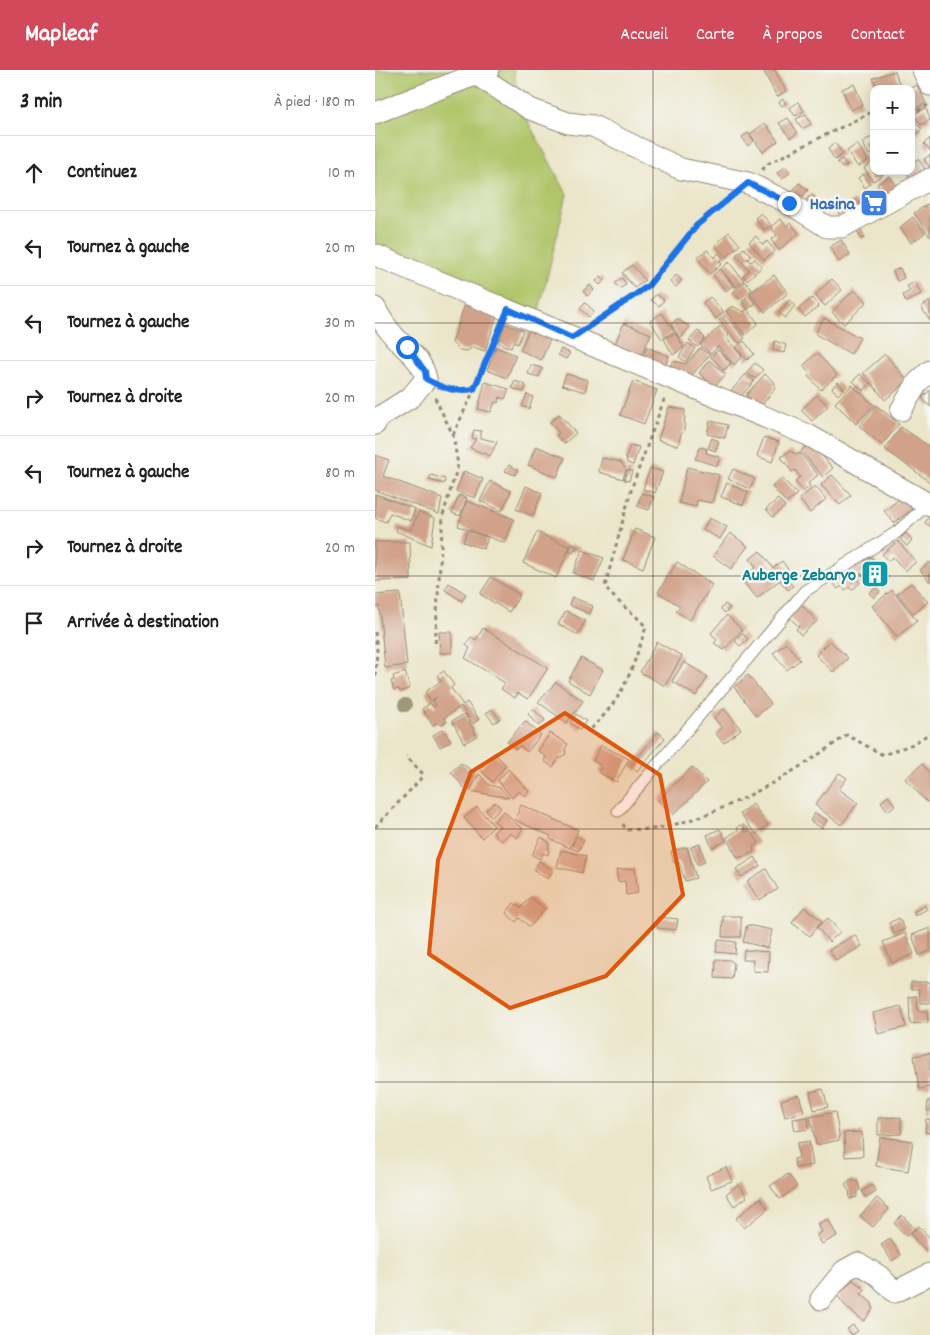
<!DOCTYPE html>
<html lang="fr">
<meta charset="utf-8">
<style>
:root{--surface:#fff;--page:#f6f6f6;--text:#222;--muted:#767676;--line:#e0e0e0;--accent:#d1495b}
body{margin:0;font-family:Dekko,sans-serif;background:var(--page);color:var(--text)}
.controls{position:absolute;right:15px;top:15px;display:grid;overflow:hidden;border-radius:10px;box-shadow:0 2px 12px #0003}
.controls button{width:45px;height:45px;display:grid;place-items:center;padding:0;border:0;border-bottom:1px solid var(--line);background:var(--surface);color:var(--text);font:25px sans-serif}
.stop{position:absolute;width:15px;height:15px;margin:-11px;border:4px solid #1a73e8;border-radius:50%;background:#fff}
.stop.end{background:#1a73e8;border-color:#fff;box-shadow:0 1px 5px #0008}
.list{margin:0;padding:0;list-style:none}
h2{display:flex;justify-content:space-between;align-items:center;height:65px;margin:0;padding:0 20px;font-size:21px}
h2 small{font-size:16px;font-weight:400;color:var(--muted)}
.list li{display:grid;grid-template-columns:32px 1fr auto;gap:15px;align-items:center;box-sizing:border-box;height:75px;padding:0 20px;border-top:1px solid var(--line)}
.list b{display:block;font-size:19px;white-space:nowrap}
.list em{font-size:16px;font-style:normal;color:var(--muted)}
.icon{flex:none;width:28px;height:28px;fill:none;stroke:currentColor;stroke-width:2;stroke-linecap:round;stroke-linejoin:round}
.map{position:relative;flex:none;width:555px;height:1265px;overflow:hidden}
header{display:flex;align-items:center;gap:30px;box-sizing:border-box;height:70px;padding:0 25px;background:var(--accent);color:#fff}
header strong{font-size:24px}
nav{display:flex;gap:28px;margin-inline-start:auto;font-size:18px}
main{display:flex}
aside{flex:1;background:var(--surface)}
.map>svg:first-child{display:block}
.green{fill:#b0c569;stroke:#767844}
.building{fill:#d1a289}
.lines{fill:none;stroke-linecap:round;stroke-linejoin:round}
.service-casing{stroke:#938874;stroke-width:13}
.minor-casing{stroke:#938874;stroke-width:23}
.path{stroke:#938874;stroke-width:3;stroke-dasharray:4 4;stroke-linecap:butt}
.service{stroke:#fff;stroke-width:11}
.minor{stroke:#fff;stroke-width:21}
.tree{fill:#9d9878}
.route{stroke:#1a73e8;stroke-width:6}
.marked{fill:#df570d;fill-opacity:0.2;stroke:#df570d;stroke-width:4;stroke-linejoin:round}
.grid{fill:none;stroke:#3b2a1e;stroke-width:1;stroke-opacity:0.55}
.labels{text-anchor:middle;stroke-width:5;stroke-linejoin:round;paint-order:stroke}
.shop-label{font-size:18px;font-weight:bold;fill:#366cbe;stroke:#f6f6f2;text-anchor:end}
.culture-label{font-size:18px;font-weight:bold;fill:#0d838f;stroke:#f6f6f2;text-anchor:end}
</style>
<header>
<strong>Mapleaf</strong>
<nav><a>Accueil</a><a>Carte</a><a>À propos</a><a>Contact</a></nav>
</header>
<main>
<aside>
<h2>3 min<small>À pied · 180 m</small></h2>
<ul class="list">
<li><svg class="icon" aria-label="ahead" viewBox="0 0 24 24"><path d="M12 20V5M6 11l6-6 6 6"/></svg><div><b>Continuez</b></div><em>10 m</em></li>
<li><svg class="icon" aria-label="left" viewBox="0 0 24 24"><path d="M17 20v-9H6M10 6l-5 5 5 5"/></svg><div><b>Tournez à gauche</b></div><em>20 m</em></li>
<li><svg class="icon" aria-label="left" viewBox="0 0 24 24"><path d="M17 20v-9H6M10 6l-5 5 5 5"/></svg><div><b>Tournez à gauche</b></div><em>30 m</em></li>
<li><svg class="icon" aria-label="right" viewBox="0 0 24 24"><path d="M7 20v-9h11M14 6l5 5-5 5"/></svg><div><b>Tournez à droite</b></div><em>20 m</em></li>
<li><svg class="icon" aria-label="left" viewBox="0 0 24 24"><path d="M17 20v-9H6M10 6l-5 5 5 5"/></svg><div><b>Tournez à gauche</b></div><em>80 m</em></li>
<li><svg class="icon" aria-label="right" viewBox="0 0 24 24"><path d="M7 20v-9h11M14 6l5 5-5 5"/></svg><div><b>Tournez à droite</b></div><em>20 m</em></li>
<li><svg class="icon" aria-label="arrive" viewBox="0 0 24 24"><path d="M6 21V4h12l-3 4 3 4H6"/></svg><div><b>Arrivée à destination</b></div></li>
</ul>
</aside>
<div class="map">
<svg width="555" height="1265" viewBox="0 0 555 1265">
<rect width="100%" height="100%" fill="#f6f6f2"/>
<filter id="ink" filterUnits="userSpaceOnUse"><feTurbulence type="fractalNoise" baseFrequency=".02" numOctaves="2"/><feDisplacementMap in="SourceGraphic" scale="10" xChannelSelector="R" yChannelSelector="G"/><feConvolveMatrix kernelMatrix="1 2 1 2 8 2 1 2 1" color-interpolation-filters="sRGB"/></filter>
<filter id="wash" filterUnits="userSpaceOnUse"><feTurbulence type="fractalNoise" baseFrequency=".0096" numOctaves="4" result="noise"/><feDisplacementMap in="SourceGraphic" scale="20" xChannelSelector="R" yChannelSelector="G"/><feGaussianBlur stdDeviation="1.12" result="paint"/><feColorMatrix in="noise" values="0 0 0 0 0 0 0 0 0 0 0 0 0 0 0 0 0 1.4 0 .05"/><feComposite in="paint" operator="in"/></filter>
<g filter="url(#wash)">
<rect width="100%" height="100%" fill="#ebe6ca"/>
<path class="green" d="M0,0h139l4,33 49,91 -29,121 -35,-13 -128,-60z"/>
<g id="blocks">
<path class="building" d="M388,0h12l11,21 -9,6z
M520,1l5,15 -23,3 -4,-11z
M479,14l9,21 -12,5 -9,-21z
M542,15l9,18 -13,7 -2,-22z
M408,29l3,4 -4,3 -3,-4z
M423,32l6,9 -9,5 -5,-8z
M551,38l4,12 -9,5 -7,-11z
M431,44l5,10 -9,5 -6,-10z
M413,48l10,15 -8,5 -11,-15z
M536,48l11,11 -6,6 -5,-5z
M390,53l13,18 -15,11 -13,-18z
M373,63l6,8 -6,5 -6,-9z
M499,66v17l-5,2 -7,-13z
M555,68v13l-6,-7z
M460,73l8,11 -8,6 -7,-11z
M482,74l11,16 -10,7 -11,-16z
M555,85v13l-6,-9z
M467,89l5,6 -5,3 -5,-6z
M543,89l9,13 -15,10 -7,-11h6v-7z
M499,91v10h6l3,4 -10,6 -9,-13z
M410,97l5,6 -8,6 -5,-6z
M488,104l7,10 -5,4 -7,-10z
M515,106l8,12 -13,8 -8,-12z
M424,113l9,7 -8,10 -9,-7z
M503,119l5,8 -5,4 -6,-9z
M436,124l5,4 -6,8 -6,-3z
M496,124l5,9 -12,7 -6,-9z
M480,130l5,10 -6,3 -5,-10z
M443,132l7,5 -5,5 -6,-5z
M553,134l2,2v31l-16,-24z
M472,138l3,5 -7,5 -4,-6z
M386,143l10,12 -7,5 -9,-12z
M538,147l12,16 -14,10 -11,-16z
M405,149l7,7 3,-3 9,10 -20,17 -8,-10 6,-5 -6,-8z
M486,159l4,9 -4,1 -4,-9z
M354,162l11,13 -14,12 -11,-12z
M381,166l7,9 4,-4 8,10 -11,9 -15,-18z
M466,170l9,14 -11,8 -9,-15z
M369,178l7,8 -4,3 4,3 4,-3 7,8 -15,13 -4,-4 6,-6 -13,-15z
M332,180l7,8 5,-5 4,5 -4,3 3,3 -12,10 -13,-16z
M354,192l15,19 -8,6 -15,-18z
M257,195l13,15 -10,8 -13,-15z
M525,198l4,10 -7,3 -4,-10z
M345,199l13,16 -7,6 -13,-16z
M301,205l6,5 -6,7 -6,-5z
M399,205l14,18 -23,19 -15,-19z
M226,206l4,4 -5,5 -4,-4z
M247,208l4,6 -6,5 -5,-6z
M457,209l10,11 -17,16 -10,-11z
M370,212l7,7 -12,10 -7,-7z
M540,212l6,12 -15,8 -3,-7 7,-4 -3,-5z
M215,215l4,5 -7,6 -4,-5z
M479,220l13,12 -23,22 -12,-12z
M281,224l8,6 -5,6 -8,-6z
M374,225l7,8 -8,6 -6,-8z
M335,227l14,15 -8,7 -13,-16z
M437,228l7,8 -14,11 -7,-8z
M414,230l6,5 -10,13 -6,-5z
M555,231v20l-9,-14z
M210,233l9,8 -5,6 -9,-8z
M90,234l32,11 -12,36 -12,-4 -6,4 -7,-1 -8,-7z
M357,236l12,6 3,-3 11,14 -13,12 -19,-24z
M287,243l12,18 -12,8 -12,-18z
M350,245l20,23 -6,5 -20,-23z
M449,248l36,20 -9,16 -36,-20z
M302,249l13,8 -10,12 -9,-15z
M249,253l27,11 -11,25 -27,-11z
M130,254l18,6 -5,14 -5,-2 -2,6 -13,-5z
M345,256l9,9 -3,3 16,18 -8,9 -16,-19 -7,8 -11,-9z
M155,258l21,9 -10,23 -21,-10z
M323,261l7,7 -8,9 -8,-7z
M300,263l9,14 -11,8 -9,-16z
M369,271l10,13 -7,6 -11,-13z
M400,271l11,4 -2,8 -12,-3z
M313,273l7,5 -9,14 -7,-5z
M121,277l20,8 -9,23 -20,-8z
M272,277l22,9 -5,12 -22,-9z
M325,278l10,7 -21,23 -21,-8 5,-9 13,3z
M186,279l9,4 -4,6 -8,-4z
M343,280l13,13 -7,7 -13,-13z
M442,283l20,22 -16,15 -13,-14 2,-2 -7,-8z
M510,284l23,27 -23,19 -22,-27z
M334,290l17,14 -12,13 -15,-14z
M380,293l8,7 -8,9 -8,-7z
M156,295l11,3 -3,9 -11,-3z
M191,304l22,6 -3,12 -23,-7z
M371,304l8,7 -16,19 -9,-7z
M390,304l10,9 -1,7 -14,17 -14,-12z
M485,304l10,10 -7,7 -10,-10z
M140,311l11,4 -2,7 -12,-4z
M258,311l24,9 -13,34 -24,-9z
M110,312l24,7 -4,10 -5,-2 -2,6 -3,-1 -4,10 -13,-3z
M463,312l6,7 -6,6 -6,-7z
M477,315l22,20 -18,19 -21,-21z
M555,320v17l-8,-9z
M152,324l6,3 -4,12 -7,-3z
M442,325l11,11 -16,15 -11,-11z
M501,335l23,19 -17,21 -23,-19z
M294,337l16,3 -1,21 -3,3 -3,12 -20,-6z
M184,344l17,19 -12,11 -8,-9 3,-2 -9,-11z
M335,351l18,4 -3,13 -18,-4z
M526,357l29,20v35l-45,-33z
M99,360l7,1v7l16,4 -7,14 -20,-8 6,-9 -4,-1z
M389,367l15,5 -7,20 -15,-6z
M337,368l7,3 -4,10 -7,-3z
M436,373l22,25 -10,9 -22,-26z
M255,375l9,2 -6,18 -6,-2 -1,-7z
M161,376l29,12 -8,19 -29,-12z
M325,377l7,2 -1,4 14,4 -3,9 -22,-7z
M415,381l7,4 3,-2 18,22 -10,8 2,3 -7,6 -8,-11 5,-4 -5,-7 -3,2 -11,-15z
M0,385l14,5 -6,16 59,22 -3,16 -64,-24z
M227,388l19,4 5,7 -3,10 -24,-7z
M134,395l9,5 -3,5 -10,-4z
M312,397l32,8 -7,28 -15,-3 -1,7 -17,-4z
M275,398l13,4 -8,21 -12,-4z
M358,399l22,10 -5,10 -22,-10z
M252,400l5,1 -3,10 -5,-1z
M89,401l19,8 -8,19 -19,-7z
M56,405l14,4 -1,5 -15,-4z
M457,405l19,20 -11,10 -19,-20z
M407,408l15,16 -10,9 -15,-16z
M115,411l21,10 -9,20 -22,-10z
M352,413l21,9 -5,13 -22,-8z
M151,416l16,7 -9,23 -17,-7z
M440,416l11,13 -16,14 -11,-14z
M267,423l12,4 -5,13 -12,-4z
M0,424l40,15 -4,12 -21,-8 -4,9 -11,-4z
M84,425l8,3 -7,18 -8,-3z
M527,427l10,12 -18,14 -10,-12z
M403,429l7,7 -12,11 -7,-8z
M92,431l47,18 -9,24 -47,-17z
M44,442l16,6 -4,28 -35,-15 1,-5 14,4z
M555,445v11l-5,-3z
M334,448l18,9 -7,12 -17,-9z
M260,459l20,8 -12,31 -20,-8z
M92,461l21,6 -4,12 -21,-7z
M162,462l33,15 -14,31 -33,-15z
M355,463l18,13 -17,23 -18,-13z
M531,463l6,7 -5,6 -7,-7z
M523,471l18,21 -11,9 -12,-14 -5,4 -6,-7z
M0,472h35l1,38 -36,1z
M196,474l10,4 -1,2 -5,-2 -2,5 -4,-2z
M207,480l22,8 -10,23 -21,-8z
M385,481l13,17 9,-7 10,14 -5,4 6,7 -5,4 -8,-10 -23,18 -16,-19 15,-12 -6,-8z
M496,487l18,20 -12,11 3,4 -6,6 -5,-5 6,-5 -14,-15 -4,3 -7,-8z
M302,492l35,23 -22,35 -14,-9 4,-5 -22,-14z
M555,492v20l-10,-12z
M471,504l6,8 4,-4 4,5 -8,7 -3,-3 -4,3 -3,-4 -4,3 -4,-5z
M116,507l29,18 -11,17 -29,-18z
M74,513l17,11 -4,7 -17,-11z
M536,513l17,19 -14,12 -17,-20z
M517,520l25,31 -20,16 -25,-31z
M25,523l7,72 -22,3 -6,-62 -4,1v-12z
M197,527l21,9 -3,8 -21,-9z
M350,534l5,4 -5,5 -4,-4z
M426,534l16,17 -16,14 -5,-6 3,-2 -11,-11z
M191,541l19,10 -7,14 -20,-11z
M352,545l15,15 -18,20 -10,-7 3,-3 -6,-7z
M108,558l65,40 -20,31 -10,-6 -3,5 -14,-9 4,-6 -40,-25 5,-10 -4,-3 5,-8 5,3z
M64,562h13v21h-12z
M367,563l6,6 -8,7 -5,-5z
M455,571l18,17 -15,14 -17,-17z
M282,572l25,14 -17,30 -25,-14z
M411,573l14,17 -13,10 -14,-17z
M206,588l22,12 -13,24 -22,-13z
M309,592l24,15 -12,19 -24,-15z
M69,601l10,14 -3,3 12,17 4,-3 12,17 -6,5 -12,-18 -17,12 3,3 -6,4 -3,-3 -5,3 -11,-16 8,-6 4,4 2,-1 -3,-5 4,-4 -6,4 -6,-9 16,-11 -4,-5z
M30,602l5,16 -10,4 -1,-3 -5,1 -3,-9 3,-1 -1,-4z
M373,605l23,29 -15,12 -22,-29z
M181,612l27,19 -16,22 -29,-21z
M117,639l8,10 -6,4 -8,-10z
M158,639l12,11 -6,6 -11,-12z
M349,639l17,20 -17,14 -8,-9 6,-6 -8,-10z
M90,644l12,22 -13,7 -12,-22z
M201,644l10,7 -6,9 -10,-7z
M150,651l16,14 -14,17 -7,-6 -4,3 -9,-7z
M68,659l8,12 -11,6 -7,-12z
M283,662l7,6 -28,33 -6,-5z
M175,663l18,11 -3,5 1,5 -7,4 -6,9 -9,-6 2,-4 -8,-6z
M226,675l28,14 -13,23 -18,-10 4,-6 -9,-5z
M119,683l12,12 -14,17 -12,-13z
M86,693l14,10 -9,17 -15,-18z
M547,694l8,9v26l-3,3 -22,-23z
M317,697l15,15 -34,33 -15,-15z
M133,699l21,22 -4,5 -7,-5 -6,7 -14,-17z
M464,703l8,5 -8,11 19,14 -17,22 -26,-20z
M104,704l10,11 11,3 9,10 -39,-7z
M513,726l7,9 -7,6 -7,-9z
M120,732l6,6 -9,9 -6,-7z
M378,734l15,21 -12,9 -16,-20z
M146,735l57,25 -8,18 -20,-9 1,-3 -36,-16z
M102,737l17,19 -12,12 -18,-20z
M129,741l12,13 7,4 -6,10 -7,-5 -9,8 -8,-8 7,-7 -6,-5z
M440,743l12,7 -5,8 -12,-7z
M369,755l1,7 5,-1 9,12 -6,4 1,5 -16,6 -12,-20 12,-8v-4z
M345,759l6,12 -14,7 -5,-13z
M202,766l7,4 -6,11 -7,-3z
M166,767l8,5 -1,13 -5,-2 -3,6 -8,-4z
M325,774l5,18 -8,3 -6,-18z
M312,777l9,31 -11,3 -6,-19 -5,1 -3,-12z
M186,780l25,6 -4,17 -25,-6z
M380,787l5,9 -19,11 -5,-8z
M164,791l14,9 -5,9 -14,-9z
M260,798l3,25 -12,2 -1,-14 -7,1 -2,-12z
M391,799l12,20 -19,11 -12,-19z
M155,827l15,12 -15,18 -11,-9 -3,4 -10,-9 8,-10 7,5z
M550,836l2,3 -12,7 -2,-4z
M429,837l18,14 -5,6 11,-9 12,14 -11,10 -12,-15 -7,9 -18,-13z
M348,846h18v21h-19z
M283,847l20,2 -2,11 -19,-2z
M524,848l6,11 -11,5 -5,-11z
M372,855l25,5 -4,18 -25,-6z
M555,858v23l-11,4 -7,-20z
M530,863l9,21 -22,9 -9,-21z
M480,865l7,11 -26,15 -7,-11z
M343,870l18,2 -1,12 -19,-2z
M369,880l25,2 -1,20 -15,-1v-11h-10z
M341,889l14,1 4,3 -2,16 -17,-1z
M536,912h19v21h-10l-1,-14h-8z
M542,926l1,15h9l1,12 -18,1 -1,-27z
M526,936l5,21 -28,7 -5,-21z
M555,983v34l-11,2 -5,-33z
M448,1019l5,18 -14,3 -4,-18z
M424,1025l5,17 -19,5 -4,-17z
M553,1030l2,1v10h-3z
M460,1042l5,28 -24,5 -6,-28z
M433,1047l1,12 -14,2 -2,-12z
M526,1047v17l-23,1v-17z
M551,1049h4v14l-5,-1z
M487,1062l1,24 -18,1 -1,-24z
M505,1067l33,4 -5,30 -32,-5z
M434,1071l4,24 -18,3 -1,-9 5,-1 -2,-15z
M351,1097l6,14 -21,8 -5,-13z
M413,1104l9,12 -17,13 -10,-13z
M476,1110l7,2 2,8 -3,2v5l-7,2 -1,-8 -4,-6z
M364,1114l8,13 -13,9 -8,-12z
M497,1115l4,7 -10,6 -4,-7z
M385,1128l8,11 -24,19 -8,-10z
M502,1128l12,11 -16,18 -13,-11z
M527,1145l13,14 -9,7 -12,-13z
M453,1149l9,17 -15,8 -5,-9 5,-3 -4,-8z
M544,1156l11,12v13l-2,2 -18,-19z
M515,1169l11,16 -9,6 -11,-16z
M478,1210l13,10 -5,4 11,9 1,6 -9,12 -17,-13 -10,-13z
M478,1255l5,6 -6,4 -5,-6z"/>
</g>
</g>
<g filter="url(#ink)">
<use href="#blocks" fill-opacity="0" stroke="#938874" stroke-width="1"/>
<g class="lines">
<defs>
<path id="service" d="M243,741l187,-220 92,-59 31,-28"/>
<path id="minor" d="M548,0l7,15
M102,5l53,34 38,14 25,3 88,43 67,14 41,20 38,24h15l88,-48
M0,43l113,-43
M0,185l433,180 122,70
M0,238c5,10 11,19 18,27 12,15 29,23 33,44l-15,18 -33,21 -3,6
M526,340l17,-28 12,-11
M446,1229l23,-28 14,-8 21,13 16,16 35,-18"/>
</defs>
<use href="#service" class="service-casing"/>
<use href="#minor" class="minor-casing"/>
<path class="path" d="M536,45l17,-10
M387,100l7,-7 105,-52
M216,255l57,-40 49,-60 33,-26
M67,318l14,4 18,-3 27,-61
M60,328l18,37 5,30 -15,50 -8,131
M78,365l21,-45
M0,562l2,19 -2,27
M216,659c35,-35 40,-57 55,-102 -13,-16 -29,-23 -41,-41l27,-99 33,-90
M248,754l3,6c11,-1 24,0 34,-2 69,-15 130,-53 187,-93l36,20 30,-11 17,-11
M0,757l44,-46 4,-7 -17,-18"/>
<use href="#service" class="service"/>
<use href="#minor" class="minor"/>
</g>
<circle class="tree" cx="30" cy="635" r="7"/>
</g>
<g class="lines" filter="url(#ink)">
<path class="route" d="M32,277l18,24 1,8c18,10 28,13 48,10l34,-80 64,29 76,-52 49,-61 51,-42 41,20"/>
</g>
<path class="marked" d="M190,643l95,62 23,120 -77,81 -96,32 -81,-54 9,-94 33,-88z"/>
<path class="grid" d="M278,0v1265M0,253h555M0,506h555M0,759h555M0,1012h555"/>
<defs>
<symbol id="supermarket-square" viewBox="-11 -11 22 22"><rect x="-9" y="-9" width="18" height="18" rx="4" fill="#3f7fe0" stroke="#f6f6f2"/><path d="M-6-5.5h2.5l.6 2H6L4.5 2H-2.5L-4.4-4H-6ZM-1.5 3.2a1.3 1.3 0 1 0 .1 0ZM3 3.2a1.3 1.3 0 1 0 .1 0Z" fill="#fff"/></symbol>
<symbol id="building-square" viewBox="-11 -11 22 22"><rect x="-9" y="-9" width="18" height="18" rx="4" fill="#0f9aa8" stroke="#f6f6f2"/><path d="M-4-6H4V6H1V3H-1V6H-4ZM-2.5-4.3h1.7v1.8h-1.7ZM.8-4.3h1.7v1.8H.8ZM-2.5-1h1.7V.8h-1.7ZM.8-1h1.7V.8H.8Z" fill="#fff"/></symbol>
</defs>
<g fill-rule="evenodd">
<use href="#supermarket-square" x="483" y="117" width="32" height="32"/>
<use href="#building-square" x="484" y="488" width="32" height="32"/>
</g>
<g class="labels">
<g class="shop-label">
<text x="480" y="139">Hasina</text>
</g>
<g class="culture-label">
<text x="481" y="510">Auberge Zebaryo</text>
</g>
</g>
</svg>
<div class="controls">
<button>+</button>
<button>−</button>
</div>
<div class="stop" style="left:32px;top:277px"></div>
<div class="stop end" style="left:414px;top:133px"></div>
</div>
</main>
